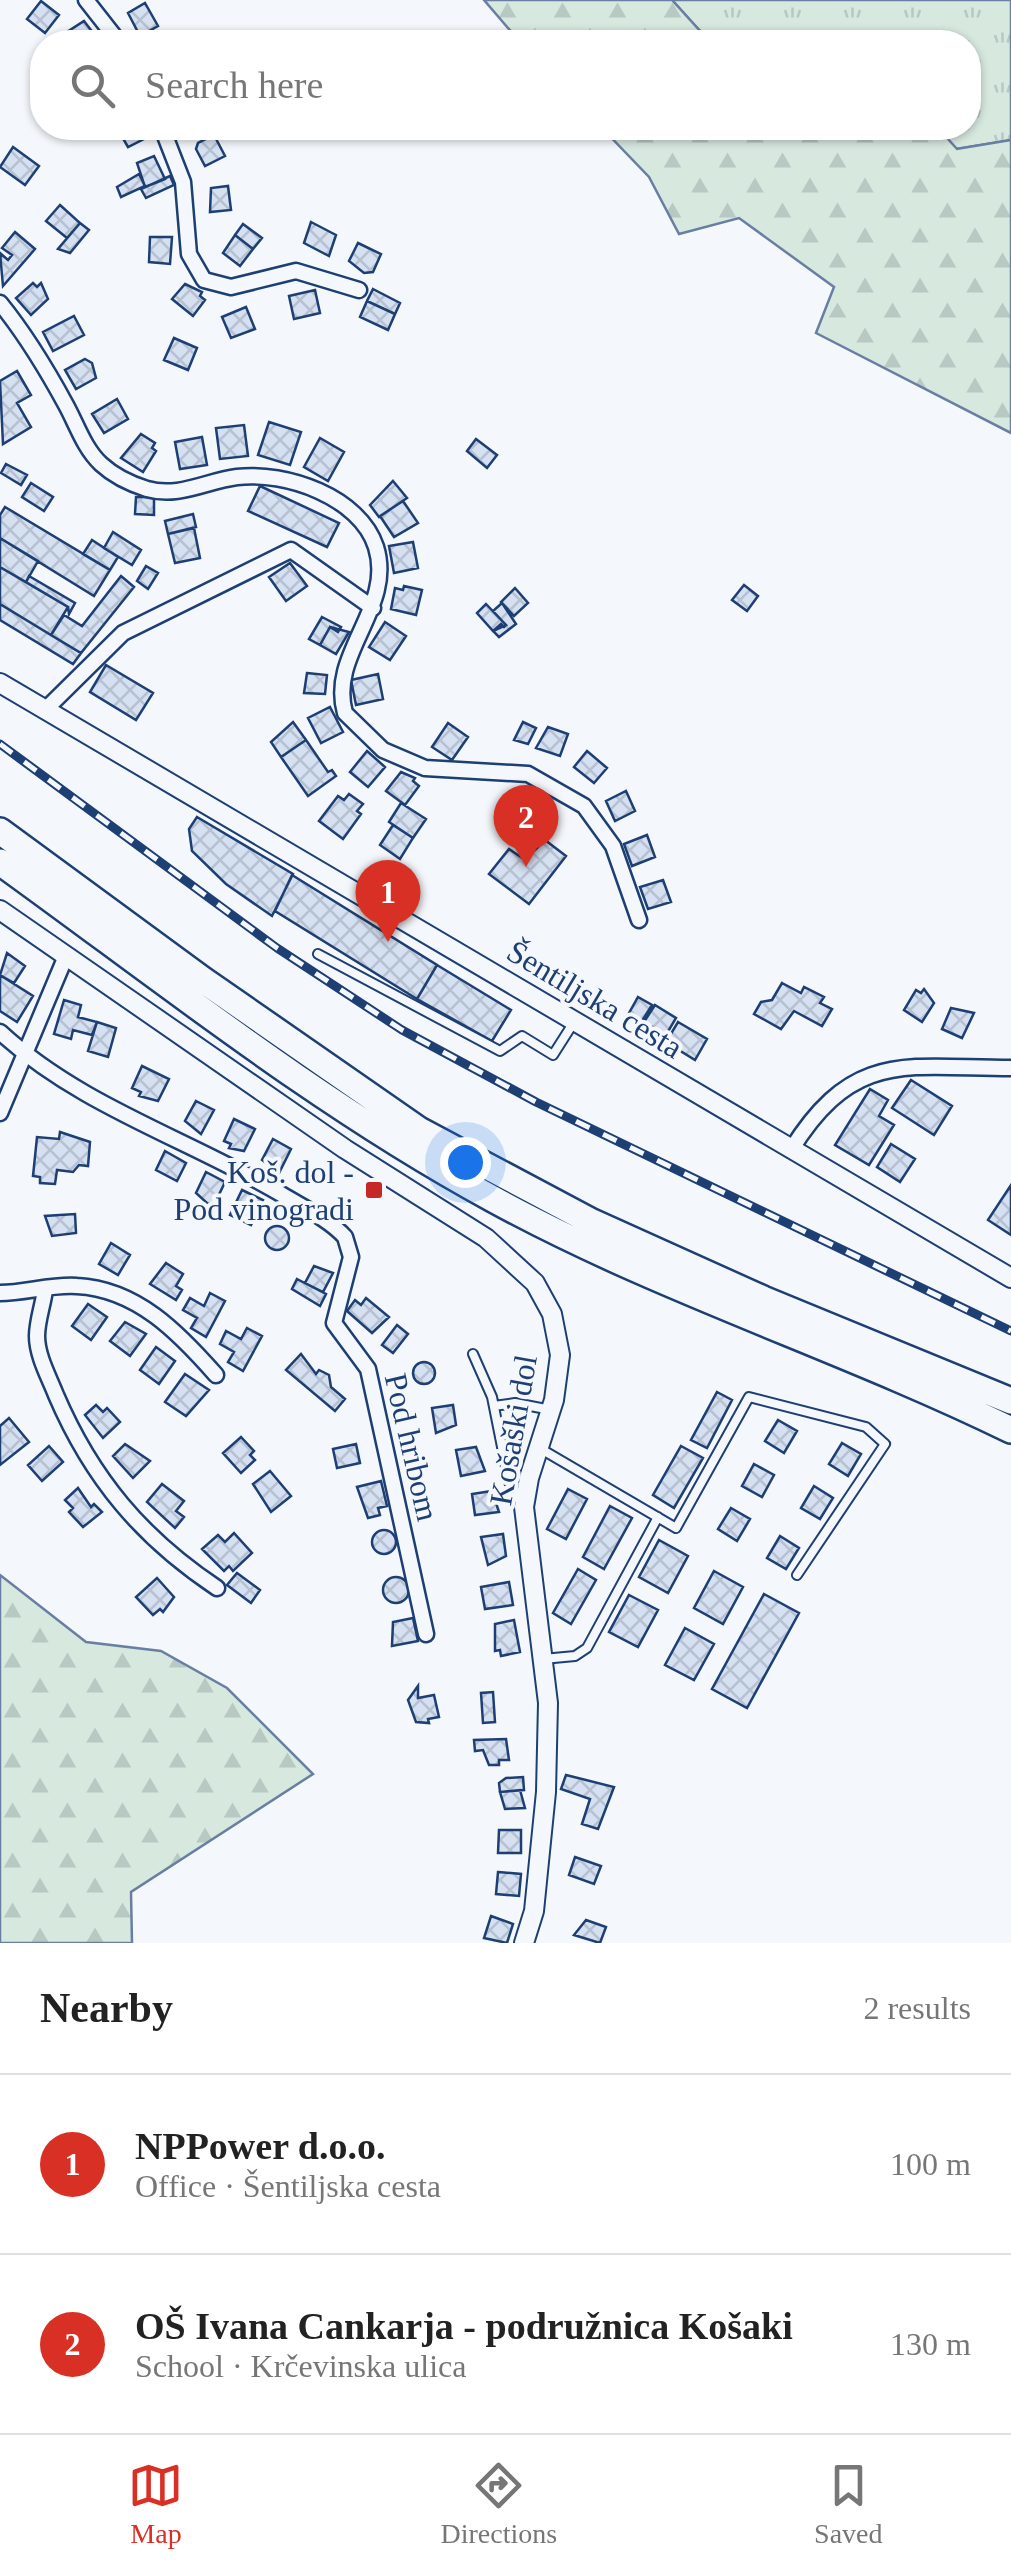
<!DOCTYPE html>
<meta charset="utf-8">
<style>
:root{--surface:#fff;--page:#f2f2f2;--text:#222;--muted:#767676;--line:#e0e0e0;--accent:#d93025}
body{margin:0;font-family:"Times New Roman",serif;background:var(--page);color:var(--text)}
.you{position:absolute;left:465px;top:1162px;width:35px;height:35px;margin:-25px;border:8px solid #fff;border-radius:50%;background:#1a73e8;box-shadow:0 0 0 15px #1a73e833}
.badge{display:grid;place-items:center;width:65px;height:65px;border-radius:50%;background:var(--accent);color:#fff;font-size:32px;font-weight:700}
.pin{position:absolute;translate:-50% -82px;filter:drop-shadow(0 2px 5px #0008)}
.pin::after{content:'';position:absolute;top:52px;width:35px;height:30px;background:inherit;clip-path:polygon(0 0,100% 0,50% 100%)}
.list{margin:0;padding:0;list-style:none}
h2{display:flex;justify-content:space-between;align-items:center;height:130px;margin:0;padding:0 40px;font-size:42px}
h2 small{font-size:32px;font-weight:400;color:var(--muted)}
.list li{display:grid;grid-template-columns:65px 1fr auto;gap:30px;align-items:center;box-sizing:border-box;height:180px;padding:0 40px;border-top:2px solid var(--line)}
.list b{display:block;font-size:38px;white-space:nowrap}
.list p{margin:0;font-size:32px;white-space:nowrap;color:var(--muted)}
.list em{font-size:32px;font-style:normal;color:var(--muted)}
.icon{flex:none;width:55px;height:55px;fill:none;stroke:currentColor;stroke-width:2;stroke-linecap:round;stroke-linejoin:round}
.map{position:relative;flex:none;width:1011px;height:1943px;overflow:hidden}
.search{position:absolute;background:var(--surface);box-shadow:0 2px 8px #0004;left:30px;right:30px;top:30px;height:110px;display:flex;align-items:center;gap:25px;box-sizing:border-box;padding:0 35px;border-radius:40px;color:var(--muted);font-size:38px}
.sheet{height:490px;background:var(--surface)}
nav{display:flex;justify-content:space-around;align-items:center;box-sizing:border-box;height:140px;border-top:2px solid var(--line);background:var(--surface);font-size:28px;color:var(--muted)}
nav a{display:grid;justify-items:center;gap:5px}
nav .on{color:var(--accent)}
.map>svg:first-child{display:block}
.grass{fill:url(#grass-tufts);stroke:#687fa3;stroke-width:2.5}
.forest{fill:url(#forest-firs);stroke:#687fa3;stroke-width:2.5}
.building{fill:url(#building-cross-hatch);stroke:#1d3f73;stroke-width:2.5}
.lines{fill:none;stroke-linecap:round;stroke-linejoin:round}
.service-casing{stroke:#1d3f73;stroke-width:12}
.minor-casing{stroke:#1d3f73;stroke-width:19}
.tertiary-casing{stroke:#1d3f73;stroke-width:22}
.trunk-casing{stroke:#1d3f73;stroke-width:30}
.service{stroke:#f4f7fb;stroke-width:8}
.minor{stroke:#f4f7fb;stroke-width:14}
.tertiary{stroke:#f4f7fb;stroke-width:18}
.trunk{stroke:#f4f7fb;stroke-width:25}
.rail-casing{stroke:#1d3f73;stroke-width:9}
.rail{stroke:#f4f7fb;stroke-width:5;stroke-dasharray:15;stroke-linecap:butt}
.poi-dot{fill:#c62828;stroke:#f4f7fb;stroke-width:4}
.labels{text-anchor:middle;stroke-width:8;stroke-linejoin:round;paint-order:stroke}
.street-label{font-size:32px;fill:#1d3f73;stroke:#f4f7fb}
.poi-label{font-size:32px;fill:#1d3f73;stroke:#f4f7fb;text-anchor:end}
</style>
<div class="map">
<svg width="1011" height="1943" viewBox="0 0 1011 1943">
<defs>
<pattern id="grass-tufts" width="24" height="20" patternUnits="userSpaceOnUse" patternTransform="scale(2.5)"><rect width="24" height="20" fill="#d7e8df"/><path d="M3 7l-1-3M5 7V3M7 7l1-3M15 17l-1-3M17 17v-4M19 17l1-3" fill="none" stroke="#b8c8c3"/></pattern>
<pattern id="forest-firs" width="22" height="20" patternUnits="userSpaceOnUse" patternTransform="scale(2.5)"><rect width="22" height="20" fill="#d7e8df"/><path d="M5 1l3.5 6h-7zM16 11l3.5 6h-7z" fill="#b8c8c3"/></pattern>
<pattern id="building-cross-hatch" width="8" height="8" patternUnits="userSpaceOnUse" patternTransform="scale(2.5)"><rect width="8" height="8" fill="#d5e0f0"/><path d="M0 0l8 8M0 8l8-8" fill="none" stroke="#b6c1d1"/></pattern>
</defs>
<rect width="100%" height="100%" fill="#f4f7fb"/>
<path class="grass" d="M672,0h339v140l-55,9 -18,-21h30v-86h-258z"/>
<path class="forest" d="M484,0h188l38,42h-190z
M602,128h336l19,21 54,-9v293l-195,-100 18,-46 -95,-69 -60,16 -30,-57z
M0,1575l86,67 75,9 66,37 86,86 -182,118 1,51h-132z"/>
<path class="building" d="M41,1l18,14 -14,18 -18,-14z
M145,3l13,23 -18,10 -12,-23z
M84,21l16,21h-32l-4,-8z
M117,128h24l5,10 -18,9z
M214,135l11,21 -20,10 -9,-17 2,-6z
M13,147l26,19 -14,19 -25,-18z
M154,156l11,23 -20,8 -8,-24z
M139,174l6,12 -24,11 -4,-10z
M170,176l4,9 -28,13 -5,-9z
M228,186l3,24 -21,2 1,-24z
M60,205l20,18 -13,15 -21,-17z
M311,222l25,13 -7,21 -25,-13z
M80,223l9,7 -19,23 -12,-4z
M243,224l19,14 -9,11 -18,-14z
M15,232l20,17 -32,37 -3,-33 8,7 4,-5 -10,-7z
M235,235l18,14 -13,17 -17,-13z
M150,237h22l-2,27 -21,-2z
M358,243l23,11 -8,18 -9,1 -15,-12z
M33,283l4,4 4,-4 7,16 -17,16 -15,-17z
M185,284l17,8 -2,4 5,4 -12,16 -21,-17z
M373,289l27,14 -5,11 -28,-13z
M315,290l5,23 -26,6 -5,-23z
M367,301l28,13 -7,16 -28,-13z
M246,307l9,22 -24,9 -9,-21z
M74,316l10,19 -31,16 -10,-19z
M174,338l23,10 -9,22 -24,-10z
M85,359l7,4 4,15 -20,11 -11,-19z
M17,371l14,24 -14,8 14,24 -28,17 -3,-63z
M117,399l11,20 -24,14 -12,-19z
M269,422l32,10 -11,33 -32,-10z
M244,425l4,31 -28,3 -4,-31z
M141,434l14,9 -3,5 4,3 -13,21 -22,-14z
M202,437l5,28 -27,4 -5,-27z
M320,438l24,14 -16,29 -24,-14z
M476,439l21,16 -10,13 -20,-17z
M6,464l21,11 -6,10 -20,-12z
M393,481l14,17 -28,19 -9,-12z
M31,483l22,14 -9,14 -22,-14z
M260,486l79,37 -12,24 -79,-36z
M136,497h18v18l-19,-1z
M403,501l15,22 -24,14 -14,-21z
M5,507l105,63 -16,26 -94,-58v-23z
M193,514l3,13 -28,7 -3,-13z
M194,528l6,30 -25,5 -7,-29z
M113,532l28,18 -9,15 -28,-17z
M0,538l38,23 -12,21 -26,-15z
M92,540l26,17 -8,13 -27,-16z
M413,542l5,26 -24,5 -5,-27z
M290,563l17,23 -21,15 -17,-24z
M146,566l12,7 -10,16 -11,-8z
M0,567l68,40 -17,28 -51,-31z
M29,576l46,27 -6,11 -1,-7 -42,-25z
M121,576l13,11 -53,66 -30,-18 13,-20 18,11z
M744,585l14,11 -11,15 -15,-11z
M404,586l18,4 -6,25 -25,-6 4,-21 8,2z
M515,588l13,15 -14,13 -13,-14z
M502,603l14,21 -17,13 -6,-6 13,-6 -13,-14z
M0,604l51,31 30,18 -8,11 -73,-44z
M486,604l20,21 -2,2 -3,-3 -8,7 -16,-18z
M322,617l19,10 -3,5 -8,-5 -10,18 -11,-6z
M385,622l21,14 -16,24 -21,-13z
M330,627l19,5 -13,22 -16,-9z
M106,665l47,28 -17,27 -46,-28z
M307,673l20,2 -2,19 -21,-1z
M378,674l5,25 -27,6 -5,-25z
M330,707l13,25 -22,11 -13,-25z
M293,722l13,18 -25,17 -10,-15z
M523,722l13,6 -8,16 -14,-4z
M448,723l20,14 -16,23 -20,-13z
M548,727l20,7 -8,22 -24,-8z
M306,740l22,32 4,-2 4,6 -28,20 -27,-39z
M367,751l18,16 -17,20 -18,-15z
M587,751l20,17 -13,15 -20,-16z
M401,772l14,6 -2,3 6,5 -14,19 -19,-14z
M626,791l9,20 -20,10 -9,-20z
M349,794l14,10 -6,7 4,3 -18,25 -24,-18 19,-25 6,4z
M401,803l25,16 -13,19 -24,-16z
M197,817l96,57 -21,42 -46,-32 -34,-33 -3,-22z
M393,825l20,13 -13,21 -20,-14z
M647,835l8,22 -23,9 -8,-22z
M545,840l21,16 -37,48 -40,-30 20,-25 16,11z
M292,875l145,90 -20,34 -142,-88z
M663,880l8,22 -23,7 -8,-22z
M7,953l18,13 -11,17 -14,-8z
M437,965l74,45 -19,31 -75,-42z
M0,975l33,21 -16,26 -17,-11z
M782,983l19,10 3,-6 20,10 -4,6 12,6 -10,17 -28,-15 -13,18 -27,-15 7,-12 11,-2z
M924,989l10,14 -12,19 -18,-12 12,-20 5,3z
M638,997l14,8 -10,16 -13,-8z
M64,1000l17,5 -3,12 19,5 -5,13 -19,-5 -2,9 -17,-5z
M655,1005l21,13 -10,17 -22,-13z
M951,1008l23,5 -12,25 -20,-9z
M97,1022l19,6 -8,29 -20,-6z
M678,1022l29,17 -12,21 -29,-18z
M142,1066l27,13 -11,22 -19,-5 2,-4 -9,-4z
M911,1080l41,26 -18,29 -42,-27z
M870,1089l18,11 -9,16 15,9 -25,40 -34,-20z
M196,1101l18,9 -13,24 -16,-13z
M234,1119l21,10 -11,22 -15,-3 2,-4 -7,-3z
M60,1132l30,10 -2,24 -9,-1 -6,7 -16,-2 -2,14 -15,-1v-6l-7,-1 4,-39 22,2z
M273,1139l18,10 -12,24 -17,-13z
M891,1144l24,15 -15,23 -23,-15z
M165,1151l21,12 -9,18 -21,-11z
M206,1172l19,10 -10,21 -7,1 -12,-11z
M1011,1185v50l-23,-15z
M242,1190l21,10 -12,25 -21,-10z
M75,1214l1,19 -24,3 -7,-20z
M265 1238a12 12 0 1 1 24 0a12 12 0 1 1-24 0Z
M111,1243l19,12 -12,20 -19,-11z
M166,1263l17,11 -7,12 6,4 -6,10 -26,-16z
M314,1266l19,7 -10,19 -18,-9z
M297,1279l29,15 -6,12 -28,-17z
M210,1293l15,8 -19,36 -15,-9 6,-10 -14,-8 7,-12 14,8z
M366,1298l23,19 -17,16 -25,-22 8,-11 6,5z
M88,1304l19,13 -16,23 -19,-14z
M125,1322l21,12 -16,22 -20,-15z
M397,1325l11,9 -15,19 -11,-8z
M247,1328l15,8 -19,35 -15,-9 6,-10 -14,-8 6,-13 15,8z
M156,1347l19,14 -16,23 -19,-14z
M301,1354l15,20 3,-4 10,5 2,12 14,12 -10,12 -49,-41z
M413 1373a11 11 0 1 1 22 0a11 11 0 1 1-22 0Z
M185,1374l24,16 -23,26 -21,-14z
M717,1392l15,8 -25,48 -16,-8z
M96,1405l7,7 4,-4 13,14 -17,16 -18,-23z
M453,1405l3,20 -20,8 -4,-25z
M9,1418l20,24 -29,23v-39z
M778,1420l19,11 -13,22 -19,-12z
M241,1437l13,14 -4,4 5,5 -14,13 -18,-20z
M842,1443l19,11 -13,22 -19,-12z
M125,1444l25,17 -17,17 -20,-22z
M356,1444l4,19 -23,5 -4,-19z
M49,1446l14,16 -21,19 -14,-16z
M681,1446l22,12 -29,50 -21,-13z
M476,1447l9,24 -24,5 -5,-26z
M754,1464l20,11 -12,22 -20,-11z
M270,1471l21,25 -20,16 -18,-28z
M381,1481l6,25 -9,2 2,7 -12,3 -11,-31z
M162,1484l22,17 -8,10 8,6 -9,11 -28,-26z
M814,1486l19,12 -13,21 -19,-11z
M78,1488l13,19 3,-3 8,8 -19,15 -14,-15 4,-4 -8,-8z
M568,1489l19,10 -21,40 -19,-10z
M492,1491l7,21 -24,3 -3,-21z
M610,1506l22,12 -28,51 -21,-12z
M731,1508l19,11 -13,22 -19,-12z
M372 1542a12 12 0 1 1 24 0a12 12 0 1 1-24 0Z
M234,1533l18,20 -19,18 -4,-5 -5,5 -22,-22 16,-14 7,7z
M503,1534l3,22 -18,9 -7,-28z
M780,1536l19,12 -13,21 -19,-11z
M659,1540l29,16 -20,37 -29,-16z
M578,1569l18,11 -25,44 -18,-11z
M714,1571l29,16 -20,37 -29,-16z
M237,1573l23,17 -9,13 -24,-18z
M383 1590a13 13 0 1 1 26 0a13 13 0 1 1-26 0Z
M157,1578l17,19 -11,15 -3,-3 -7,6 -17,-18z
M509,1582l4,23 -28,4 -4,-22z
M764,1594l35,19 -52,95 -35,-19z
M629,1595l29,15 -20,37 -29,-15z
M413,1618l5,23 -26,5 1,-24z
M514,1620l6,32 -19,4 -1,-6 -5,1v-27z
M685,1628l29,16 -20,36 -29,-15z
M418,1686v12l16,-3 5,22 -11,2 1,4 -13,-1 -8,-22z
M493,1692l2,30 -12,1 -2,-30z
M506,1739l3,21h-10v5h-10l-6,-15 -8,1 -1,-11z
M566,1775l48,12 -16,42 -16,-5 8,-25 -29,-10z
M523,1777l1,13 -24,2 -1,-9 7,-5z
M520,1790l5,18 -20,1 -5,-17z
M499,1830h22v23h-23z
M575,1857l26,9 -7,18 -25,-9z
M498,1872l23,2 -2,22 -23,-2z
M491,1916l22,8 -6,19 -23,-5z
M586,1920l20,7 -6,16 -26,-8z"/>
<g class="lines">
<defs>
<path id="service" d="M318,954l182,97 22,-15 31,19 21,-33
M473,1354l19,43 17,85 12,21
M494,1406l21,-3 36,7
M541,1449l135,79 73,-131 117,30 19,17 -88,131
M543,1659l32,-3 12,-8 71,-131"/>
<path id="minor" d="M86,0l33,42
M162,128l21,54 6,72 15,26 27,7 65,-16 63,19
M0,303c26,32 47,67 66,102 11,20 18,43 35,59 13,12 30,20 46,25 32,9 59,-8 90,-12 49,-6 123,20 139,70 19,61 -48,106 -31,166l38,37 42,18 103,6 56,32 29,40 26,74
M45,710l78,-77 168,-83 82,58
M0,1032c80,74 188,107 281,162 21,13 48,25 64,43l6,20 -17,66 34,46 58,265
M0,1113l66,-157
M791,1150c63,-101 116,-82 220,-82
M45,1290c-2,15 -8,31 -8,46 0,20 12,41 19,59 36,84 86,143 161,193
M0,1293c25,0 52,-9 77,-7 60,3 102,47 139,89"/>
<path id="tertiary" d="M0,683l1011,595
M0,910l345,239 141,89 49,45 17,31 8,41 -6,45 -25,78 -5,29 24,196 -2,89 -12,119 -10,32"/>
<path id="trunk" d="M0,831l203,149 216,150 173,92 171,77 248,102
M0,862c161,116 318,242 493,337 166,91 348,148 518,231"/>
</defs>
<use href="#service" class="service-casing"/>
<use href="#minor" class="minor-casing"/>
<use href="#tertiary" class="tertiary-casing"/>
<use href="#trunk" class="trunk-casing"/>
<use href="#service" class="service"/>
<use href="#minor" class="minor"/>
<use href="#tertiary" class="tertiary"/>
<use href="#trunk" class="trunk"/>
<defs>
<path id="rail" d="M0,744l277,204 125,82 134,72 475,229"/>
</defs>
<use href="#rail" class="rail-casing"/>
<use href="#rail" class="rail"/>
</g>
<rect class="poi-dot" x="364" y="1180" width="20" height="20" rx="5"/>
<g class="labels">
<g class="street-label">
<text transform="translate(595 999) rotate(31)" y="11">Šentiljska cesta</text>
<text transform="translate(513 1430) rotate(-80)" y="11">Košaški dol</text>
<text transform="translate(412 1447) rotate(77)" y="11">Pod hribom</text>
</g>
<g class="poi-label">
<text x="354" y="1183">Koš. dol -<tspan x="354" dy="37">Pod vinogradi</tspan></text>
</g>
</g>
</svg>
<div class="you"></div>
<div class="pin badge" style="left:388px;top:942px">1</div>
<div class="pin badge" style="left:526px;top:867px">2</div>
<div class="search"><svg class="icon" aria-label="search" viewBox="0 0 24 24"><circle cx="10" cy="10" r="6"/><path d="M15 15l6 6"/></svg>Search here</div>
</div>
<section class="sheet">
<h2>Nearby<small>2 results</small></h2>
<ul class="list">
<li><span class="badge">1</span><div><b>NPPower d.o.o.</b><p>Office · Šentiljska cesta</p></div><em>100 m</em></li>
<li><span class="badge">2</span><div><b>OŠ Ivana Cankarja - podružnica Košaki</b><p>School · Krčevinska ulica</p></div><em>130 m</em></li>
</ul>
</section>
<nav>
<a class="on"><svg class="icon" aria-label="map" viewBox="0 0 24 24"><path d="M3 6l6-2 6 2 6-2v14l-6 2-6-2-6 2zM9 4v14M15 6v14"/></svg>Map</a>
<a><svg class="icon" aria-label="directions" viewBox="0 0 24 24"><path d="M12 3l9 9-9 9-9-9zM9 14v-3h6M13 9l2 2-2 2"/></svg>Directions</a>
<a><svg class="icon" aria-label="saved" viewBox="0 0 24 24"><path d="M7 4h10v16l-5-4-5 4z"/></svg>Saved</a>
</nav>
